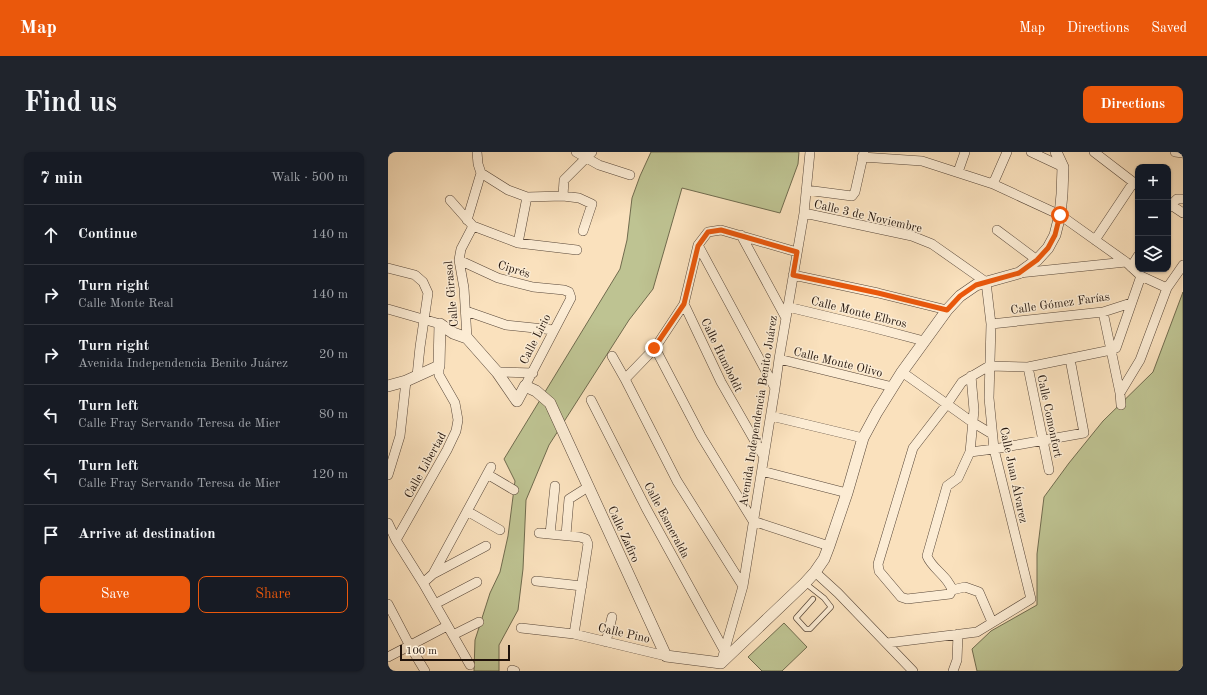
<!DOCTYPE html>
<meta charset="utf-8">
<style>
:root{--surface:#171b24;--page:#20242c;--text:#f1f3f6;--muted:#9ea1a6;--line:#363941;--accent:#ea580c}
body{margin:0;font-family:"Old Standard TT",serif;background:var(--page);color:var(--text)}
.controls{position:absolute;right:12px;top:12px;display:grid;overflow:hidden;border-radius:8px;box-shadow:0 1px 3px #0004}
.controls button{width:36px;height:36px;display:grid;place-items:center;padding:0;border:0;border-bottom:1px solid var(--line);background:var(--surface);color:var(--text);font:20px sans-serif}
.scale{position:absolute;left:12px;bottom:10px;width:110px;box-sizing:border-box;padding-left:4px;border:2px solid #21130b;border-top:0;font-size:11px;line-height:14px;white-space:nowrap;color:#21130b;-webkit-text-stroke:3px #fcecd4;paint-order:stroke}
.stop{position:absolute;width:12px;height:12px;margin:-9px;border:3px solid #ea580c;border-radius:50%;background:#fff}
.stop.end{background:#ea580c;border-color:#fff;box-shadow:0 1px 4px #0008}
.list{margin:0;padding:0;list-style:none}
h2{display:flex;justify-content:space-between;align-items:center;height:52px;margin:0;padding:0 16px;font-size:17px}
h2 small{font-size:13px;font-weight:400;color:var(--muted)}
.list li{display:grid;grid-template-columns:26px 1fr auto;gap:12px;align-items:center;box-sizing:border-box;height:60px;padding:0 16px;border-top:1px solid var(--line)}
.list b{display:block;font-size:15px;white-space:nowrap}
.list p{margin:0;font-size:13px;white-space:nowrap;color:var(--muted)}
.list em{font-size:13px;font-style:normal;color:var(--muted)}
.actions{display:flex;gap:8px;padding:12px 16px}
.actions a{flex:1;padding:9px 0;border:1px solid var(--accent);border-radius:8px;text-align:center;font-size:14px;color:var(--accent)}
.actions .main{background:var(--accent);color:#fff}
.icon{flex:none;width:22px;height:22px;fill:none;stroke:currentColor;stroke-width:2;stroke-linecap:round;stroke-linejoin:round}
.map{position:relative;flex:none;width:795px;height:519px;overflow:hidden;border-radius:8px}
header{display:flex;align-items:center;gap:24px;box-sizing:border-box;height:56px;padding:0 20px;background:var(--accent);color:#fff}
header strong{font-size:19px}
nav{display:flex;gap:22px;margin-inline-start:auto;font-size:14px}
.intro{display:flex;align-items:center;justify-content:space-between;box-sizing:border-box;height:96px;padding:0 24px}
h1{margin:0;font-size:28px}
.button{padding:10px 18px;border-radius:8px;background:var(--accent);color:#fff;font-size:14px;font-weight:700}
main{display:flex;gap:24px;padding:0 24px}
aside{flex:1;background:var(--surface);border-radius:8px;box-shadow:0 1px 3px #0004}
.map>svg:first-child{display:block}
.grass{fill:#bec392;stroke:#706b4e}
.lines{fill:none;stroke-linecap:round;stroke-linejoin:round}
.service-casing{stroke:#574638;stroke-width:6}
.minor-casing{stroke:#574638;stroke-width:10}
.tertiary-casing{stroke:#574638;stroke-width:12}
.service{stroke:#fcecd4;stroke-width:4.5}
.minor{stroke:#fcecd4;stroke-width:9}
.tertiary{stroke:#fcecd4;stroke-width:11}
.route{stroke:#ea580c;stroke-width:5}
.labels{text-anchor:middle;stroke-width:3;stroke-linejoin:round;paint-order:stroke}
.street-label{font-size:12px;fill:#21130b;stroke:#fcecd4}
</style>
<header>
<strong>Map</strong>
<nav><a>Map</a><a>Directions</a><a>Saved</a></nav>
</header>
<div class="intro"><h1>Find us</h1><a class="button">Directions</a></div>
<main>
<aside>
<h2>7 min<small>Walk · 500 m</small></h2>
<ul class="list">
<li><svg class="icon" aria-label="ahead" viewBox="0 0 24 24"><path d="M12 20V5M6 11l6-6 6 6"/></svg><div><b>Continue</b></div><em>140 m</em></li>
<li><svg class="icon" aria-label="right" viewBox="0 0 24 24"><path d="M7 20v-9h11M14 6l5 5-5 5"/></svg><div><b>Turn right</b><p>Calle Monte Real</p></div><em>140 m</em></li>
<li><svg class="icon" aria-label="right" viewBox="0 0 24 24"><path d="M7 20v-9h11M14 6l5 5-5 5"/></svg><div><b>Turn right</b><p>Avenida Independencia Benito Juárez</p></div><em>20 m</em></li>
<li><svg class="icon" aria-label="left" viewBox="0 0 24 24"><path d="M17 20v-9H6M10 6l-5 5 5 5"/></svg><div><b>Turn left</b><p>Calle Fray Servando Teresa de Mier</p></div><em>80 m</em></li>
<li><svg class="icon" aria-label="left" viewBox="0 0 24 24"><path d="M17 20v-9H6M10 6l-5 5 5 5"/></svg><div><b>Turn left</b><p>Calle Fray Servando Teresa de Mier</p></div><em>120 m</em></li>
<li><svg class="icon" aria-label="arrive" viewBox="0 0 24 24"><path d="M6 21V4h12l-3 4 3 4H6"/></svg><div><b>Arrive at destination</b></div></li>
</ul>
<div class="actions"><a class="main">Save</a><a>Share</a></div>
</aside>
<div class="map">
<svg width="795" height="519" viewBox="0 0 795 519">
<rect width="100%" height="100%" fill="#fae1bd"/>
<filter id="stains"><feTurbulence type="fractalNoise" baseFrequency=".005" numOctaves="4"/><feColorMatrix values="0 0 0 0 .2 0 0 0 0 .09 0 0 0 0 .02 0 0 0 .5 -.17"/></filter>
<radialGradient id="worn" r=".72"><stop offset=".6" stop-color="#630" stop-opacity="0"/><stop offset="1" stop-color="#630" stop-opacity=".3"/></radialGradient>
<path class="grass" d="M263,0h148l-1,12 -18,49 -98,-25 -29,101 -24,31 -80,125 -23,55 -3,69 -5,41 -19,35v26h-25l1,-31 15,-47 10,-21 8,-36 7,-55 -11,-22 116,-190 7,-29 5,-42 8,-22z
M795,140v379h-206l-5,-22 19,-18 46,-26v-51l7,-57 25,-34 34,-42 50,-49z
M396,471l23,24 -25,24h-20l-14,-14z"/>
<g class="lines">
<defs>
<path id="service" d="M417,431l19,15 7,9 -21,22h-4l-10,-11 17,-19"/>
<path id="minor" d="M188,0l23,13 31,10
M643,0l32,15
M706,0l43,33
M787,0l8,1
M474,5l60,4 71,23 67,31 66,47 15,14 26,12
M570,20l7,-20
M93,21l27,17 19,7 36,-1 16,2 13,6 -9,27
M605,32l14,-32
M418,38l46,6 3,-4 9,-40
M175,44l1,-16 28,-28
M62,48l23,26 45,17 59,7
M780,51l15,10
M780,56l9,-9h6
M416,61l108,23 20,8 54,38 5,42 -2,74 5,51 37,150 -54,33 -90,11
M79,68l14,-47 -3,-9 -1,-12
M609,78l40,30
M353,83l45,83
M707,88l38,-57
M130,91l9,-46
M310,93l77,143
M71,108l39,18 35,9 31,3 5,2 2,6 -46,88
M743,115l7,-11
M0,116l27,7 8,7 5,11 -8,54 -3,29
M631,121l107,-11
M405,123l85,18 69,17
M296,152l37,78 43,75
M400,155l79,19 57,15
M0,157l52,15
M78,159l40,14 48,5
M715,160l17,81 1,12
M603,172l112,-12 28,-9
M79,186l-3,-50 -5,-28 2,-11 12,-23
M267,196l46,88 52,85 76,25
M224,204l13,23 52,102 66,105
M391,207l114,28
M640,215l21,103
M109,220l36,1
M514,220l70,50 20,12
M237,227l30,-31 29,-44 14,-59 10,-13 13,-2 76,22
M732,241l20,-33 27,-72 16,-23
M203,248l55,108 78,142
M383,264l92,22
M582,300l24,-3 90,-16 -14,-74
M374,319l85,22
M99,322l27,16
M0,323l12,-39 6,-55
M79,359l33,19
M0,371l8,17 27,43 47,82
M151,381l41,4 6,2 2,5 -14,90
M162,382l5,-48
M178,383l3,-36 19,-12
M8,388l51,-90 9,-19 2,-11 -3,-17 -16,-28v-9
M427,420l23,21 75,78
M45,422l53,-28
M148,429l46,5
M35,431l10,-9 58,-107
M564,438c-4,-14 -20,-21 -25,-34l20,-70 11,-8 12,-26 4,-42 -3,-34
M0,452l22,42 15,25
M47,452l42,-22
M604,470l-13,-30 -14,-5 -13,3 -2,4 -43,5 -6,-2 -22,-26 -1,-7 35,-116 34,-44 15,-22 27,-16 39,1 83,-17 5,-2 25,-72
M133,476l53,6 92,22
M65,483l26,-13
M218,490l6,-25
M0,505l59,-31
M333,511l22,-77 32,-198 4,-29 25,-146 6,-61
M124,518l3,1
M565,519l4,-11 1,-26"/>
<path id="tertiary" d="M52,172l13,9 14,5 30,34 20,29 8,-15 11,5 14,12 116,253 55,7
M0,234l18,-5 33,-15 1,-42
M333,511l84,-80 10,-11 9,-13 5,-13 18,-53 16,-55 14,-26 25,-40 45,-62 13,-14 16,-11 43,-12 18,-13 11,-12 7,-13 5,-20 2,-21 1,-27 -7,-15"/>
</defs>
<use href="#service" class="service-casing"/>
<use href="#minor" class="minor-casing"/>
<use href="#tertiary" class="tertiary-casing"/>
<use href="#service" class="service"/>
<use href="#minor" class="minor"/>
<use href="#tertiary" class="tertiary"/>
</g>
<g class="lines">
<path class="route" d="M266,196l30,-44 14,-58 10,-14 13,-2 76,22 -4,23 85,18 69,17 13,-14 16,-11 43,-12 18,-13 11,-12 7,-13 5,-20"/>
</g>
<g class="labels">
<g class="street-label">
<text transform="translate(480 64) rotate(13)" y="4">Calle 3 de Noviembre</text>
<text transform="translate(126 117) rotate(17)" y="4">Ciprés</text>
<text transform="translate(63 142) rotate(-95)" y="4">Calle Girasol</text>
<text transform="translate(672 151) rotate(-8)" y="4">Calle Gómez Farías</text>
<text transform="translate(471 160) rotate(14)" y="4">Calle Monte Elbros</text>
<text transform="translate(147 187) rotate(-63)" y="4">Calle Lirio</text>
<text transform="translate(334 203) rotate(64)" y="4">Calle Humboldt</text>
<text transform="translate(450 210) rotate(14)" y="4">Calle Monte Olivo</text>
<text transform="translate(370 259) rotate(-81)" y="4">Avenida Independencia Benito Juárez</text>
<text transform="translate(662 264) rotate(78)" y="4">Calle Comonfort</text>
<text transform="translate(37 313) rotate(-61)" y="4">Calle Libertad</text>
<text transform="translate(626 323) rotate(78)" y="4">Calle Juan Álvarez</text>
<text transform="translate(279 368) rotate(62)" y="4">Calle Esmeralda</text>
<text transform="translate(236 382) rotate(65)" y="4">Calle Zafiro</text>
<text transform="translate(236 481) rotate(13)" y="4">Calle Pino</text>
</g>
</g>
<rect width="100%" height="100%" filter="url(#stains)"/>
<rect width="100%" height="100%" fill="url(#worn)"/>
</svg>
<div class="controls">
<button>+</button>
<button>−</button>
<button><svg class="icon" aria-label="layers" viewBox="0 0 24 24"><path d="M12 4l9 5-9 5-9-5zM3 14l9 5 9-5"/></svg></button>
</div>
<div class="scale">100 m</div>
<div class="stop" style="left:672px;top:63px"></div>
<div class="stop end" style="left:266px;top:196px"></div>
</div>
</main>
